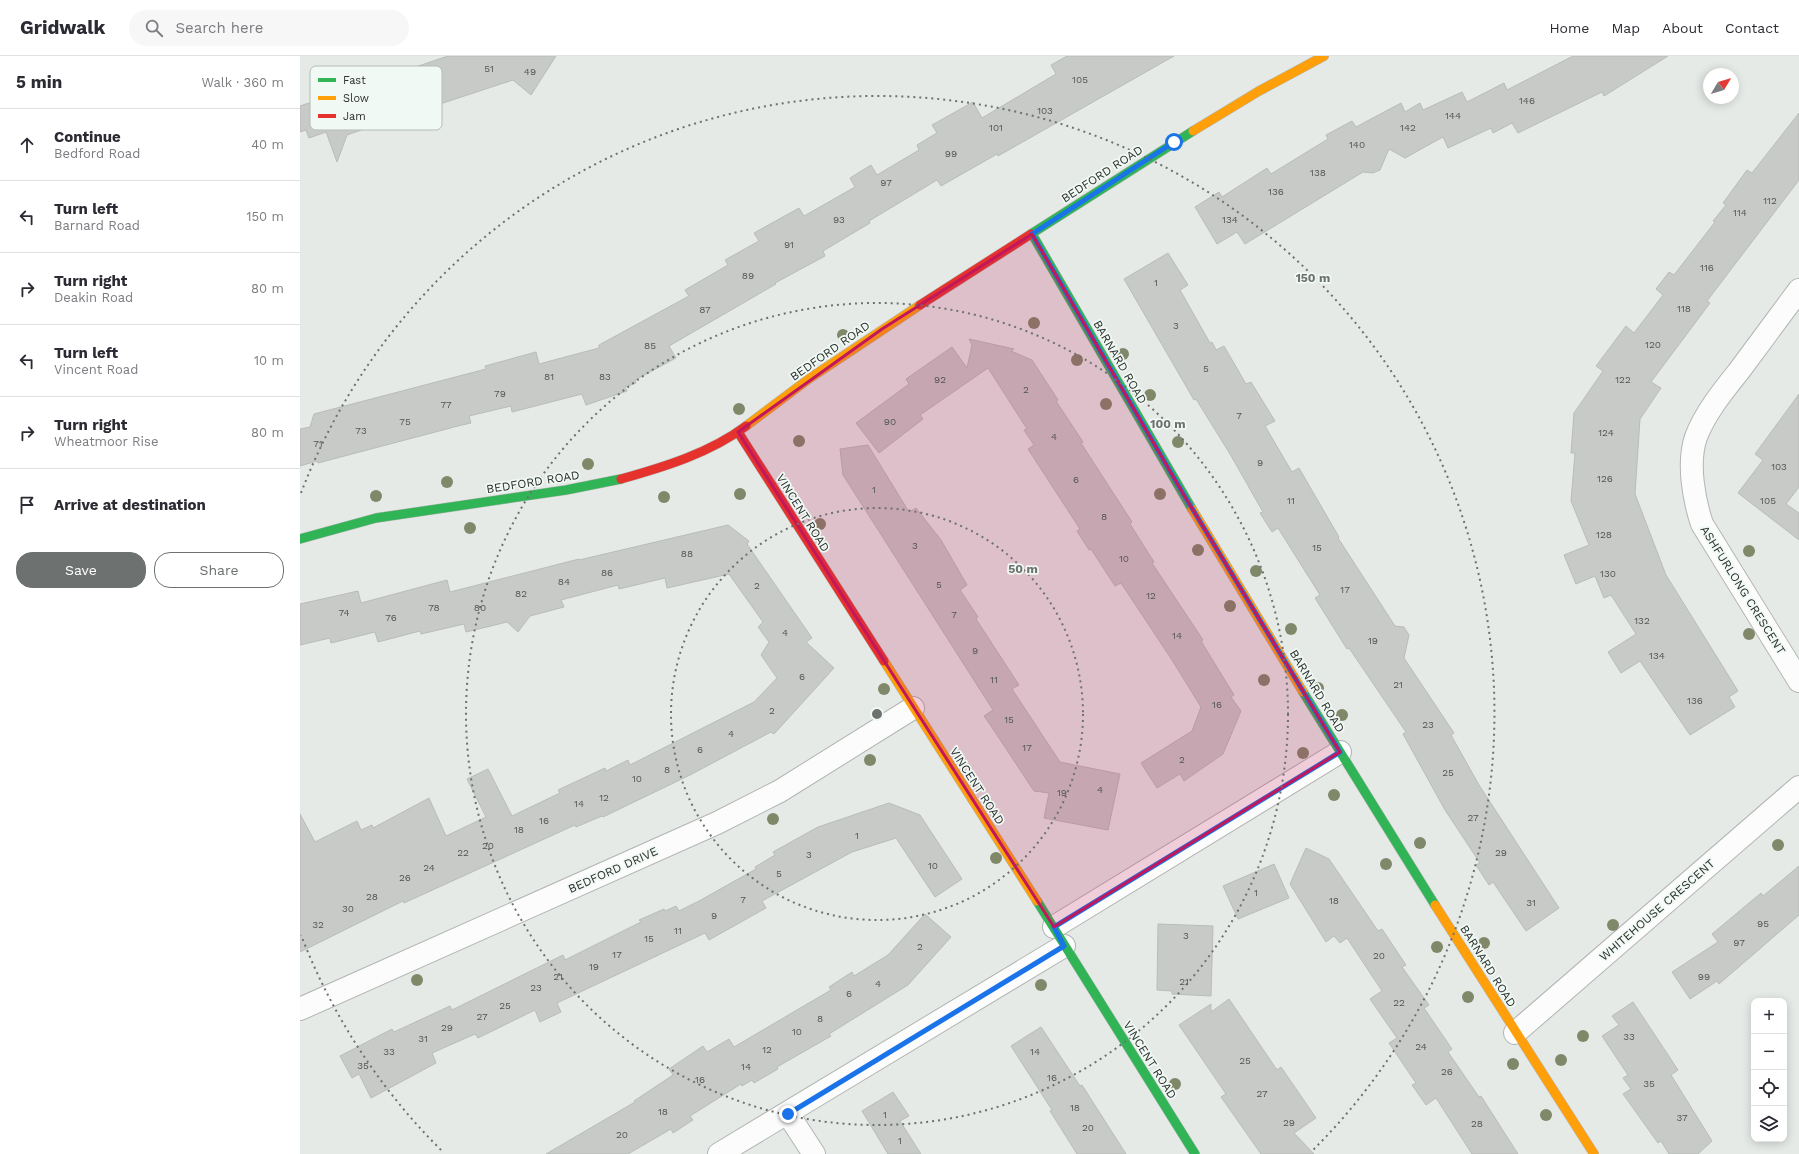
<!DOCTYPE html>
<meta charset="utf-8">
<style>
:root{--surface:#fff;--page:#f7f7f7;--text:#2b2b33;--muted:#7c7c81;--line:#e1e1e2;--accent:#6d716f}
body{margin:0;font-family:"Work Sans",sans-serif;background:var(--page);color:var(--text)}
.controls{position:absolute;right:12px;bottom:12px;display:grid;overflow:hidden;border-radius:8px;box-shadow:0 2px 10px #0003}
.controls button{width:36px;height:36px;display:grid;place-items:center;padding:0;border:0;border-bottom:1px solid var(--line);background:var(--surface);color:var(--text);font:20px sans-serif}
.compass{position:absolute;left:1403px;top:12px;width:36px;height:36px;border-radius:50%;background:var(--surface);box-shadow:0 2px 10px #0003;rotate:52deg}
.stop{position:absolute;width:12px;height:12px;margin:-9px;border:3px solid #1a73e8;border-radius:50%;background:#fff}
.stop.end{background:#1a73e8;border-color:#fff;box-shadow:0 1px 4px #0008}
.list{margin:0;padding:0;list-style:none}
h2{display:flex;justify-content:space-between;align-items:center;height:52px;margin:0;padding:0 16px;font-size:17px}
h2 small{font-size:13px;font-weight:400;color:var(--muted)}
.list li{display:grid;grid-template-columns:26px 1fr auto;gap:12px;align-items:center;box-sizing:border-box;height:72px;padding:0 16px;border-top:1px solid var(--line)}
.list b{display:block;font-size:15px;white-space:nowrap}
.list p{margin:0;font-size:13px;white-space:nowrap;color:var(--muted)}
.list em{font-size:13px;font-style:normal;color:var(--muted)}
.actions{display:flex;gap:8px;padding:12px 16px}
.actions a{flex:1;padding:9px 0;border:1px solid var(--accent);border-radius:16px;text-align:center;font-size:14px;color:var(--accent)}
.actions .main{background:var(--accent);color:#fff}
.icon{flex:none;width:22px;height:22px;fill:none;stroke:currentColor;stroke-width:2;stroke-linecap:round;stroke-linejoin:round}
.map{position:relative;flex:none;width:1499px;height:1098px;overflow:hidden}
header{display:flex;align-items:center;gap:24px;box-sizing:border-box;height:56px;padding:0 20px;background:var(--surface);border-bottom:1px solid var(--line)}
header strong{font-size:19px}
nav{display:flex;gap:22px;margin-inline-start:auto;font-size:14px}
.search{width:280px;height:36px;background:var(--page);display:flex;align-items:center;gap:10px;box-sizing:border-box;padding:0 14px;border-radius:22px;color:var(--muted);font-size:15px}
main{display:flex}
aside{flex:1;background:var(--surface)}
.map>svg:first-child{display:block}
.building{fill:#c7cac7;stroke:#b9bcb9}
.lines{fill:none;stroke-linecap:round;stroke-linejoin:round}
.street-casing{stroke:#b2b5b3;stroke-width:24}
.fast-casing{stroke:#b2b5b3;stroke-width:10}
.slow-casing{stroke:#b2b5b3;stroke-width:10}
.jam-casing{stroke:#b2b5b3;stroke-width:10}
.street{stroke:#fbfcfb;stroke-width:22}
.fast{stroke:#30b455;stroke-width:9}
.slow{stroke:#ff9f0a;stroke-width:9}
.jam{stroke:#e5322d;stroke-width:9}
.tree{fill:#81886a}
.route{stroke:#1a73e8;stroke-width:5}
.marked{fill:#c2185b;fill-opacity:0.2;stroke:#c2185b;stroke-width:3;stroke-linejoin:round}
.ring{fill:none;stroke:#6d716f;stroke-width:2;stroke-dasharray:2 4}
.labels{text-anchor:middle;stroke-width:3.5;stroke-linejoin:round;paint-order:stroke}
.number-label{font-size:10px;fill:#535654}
.street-label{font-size:12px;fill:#2c302e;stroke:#f0f9f4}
.key{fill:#f0f9f4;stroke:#b5bdb9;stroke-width:1}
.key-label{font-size:11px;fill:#2c302e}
.centre{fill:#6d716f;stroke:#f0f9f4;stroke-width:2}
.ring-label{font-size:12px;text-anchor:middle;font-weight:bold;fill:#6d716f;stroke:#f0f9f4;stroke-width:3.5;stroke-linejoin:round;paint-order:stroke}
</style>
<header>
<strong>Gridwalk</strong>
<div class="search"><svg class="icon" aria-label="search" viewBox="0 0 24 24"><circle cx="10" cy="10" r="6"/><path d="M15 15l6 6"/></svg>Search here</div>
<nav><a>Home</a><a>Map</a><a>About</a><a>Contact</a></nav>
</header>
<main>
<aside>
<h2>5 min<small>Walk · 360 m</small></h2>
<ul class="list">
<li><svg class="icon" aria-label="ahead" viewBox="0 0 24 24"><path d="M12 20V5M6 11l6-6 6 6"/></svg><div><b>Continue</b><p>Bedford Road</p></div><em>40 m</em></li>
<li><svg class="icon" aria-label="left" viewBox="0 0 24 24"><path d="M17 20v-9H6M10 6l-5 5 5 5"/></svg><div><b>Turn left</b><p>Barnard Road</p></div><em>150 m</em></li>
<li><svg class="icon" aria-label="right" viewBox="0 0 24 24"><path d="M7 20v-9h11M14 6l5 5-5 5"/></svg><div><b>Turn right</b><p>Deakin Road</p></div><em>80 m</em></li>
<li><svg class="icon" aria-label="left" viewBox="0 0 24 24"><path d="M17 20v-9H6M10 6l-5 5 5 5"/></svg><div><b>Turn left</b><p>Vincent Road</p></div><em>10 m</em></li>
<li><svg class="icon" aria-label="right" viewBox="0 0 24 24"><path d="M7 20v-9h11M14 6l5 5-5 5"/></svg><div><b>Turn right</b><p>Wheatmoor Rise</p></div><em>80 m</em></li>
<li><svg class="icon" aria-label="arrive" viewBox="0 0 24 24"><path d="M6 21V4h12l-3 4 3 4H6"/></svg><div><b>Arrive at destination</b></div></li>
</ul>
<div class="actions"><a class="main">Save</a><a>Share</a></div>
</aside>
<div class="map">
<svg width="1499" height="1098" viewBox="0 0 1499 1098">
<rect width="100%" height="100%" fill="#e5eae7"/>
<path class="building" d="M148,0h108l-25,39 -18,-15 -79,26 -12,19 -15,-11 -60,21 -10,27 -11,-30 -17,6 -3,-8 -6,2v-26z
M767,0h107l-176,100 -1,-2 -56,32 -4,-6 -68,41 1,2 -47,28 2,5 -50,27 1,1 -107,62 7,12 -41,22 1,3 -11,4 2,4 -41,14 -4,-11 -70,18 -1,-6 -42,10 2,7 -13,3 -140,37 -1,-2 -17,5v-37l10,-2 4,-13 172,-45 -1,-3 51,-14 3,12 60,-16v-3l90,-49 -4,-6 43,-25 -3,-5 34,-19 -5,-8 45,-25 5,8 51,-29 -5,-9 21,-13 6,10 42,-25 -2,-5 20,-12 -5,-8 41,-23 9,16 74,-44 -5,-9z
M1273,0h95l-64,40 -2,-4 -84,41 -6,-10 -19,10 -2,-5 -43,20 -5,-11 -38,21 -16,-9 -9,21 -7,3 -10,-1 -118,72 -8,-12 -20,12 -22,-37 24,-15 3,5 45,-29 4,6 57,-35 -2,-4 26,-14 4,6 45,-24 4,9 15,-9 3,7 39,-18 5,10 37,-19 3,7z
M1499,57v67l-92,121 3,2 -59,79 10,6 -21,31 -5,75 31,81 72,116 -9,6 6,10 -45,28 -50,-74 -19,12 -13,-21 28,-18 -25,-39 -7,3 -9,-22 -19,8 -12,-29 25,-10 -18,-44 4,-48h-4l3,-40 29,-42 -7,-5 30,-40 8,7 29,-38 -7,-6 13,-17 5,3 41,-53 -2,-1 13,-16 -3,-2 24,-33 5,3z
M868,197l20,32 -8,5 30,53 2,-1 4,8 8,-4 22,38 5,-2 24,39 -10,5 27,46 7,-4 40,69 -1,1 57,88 9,1 5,8 -5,23 50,75 -3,2 28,50 80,123 -33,23 -33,-49 -4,3 -13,-20 4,-2 -35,-53 -42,-76 3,-2 -57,-84 -2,1 -32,-51 5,-3 -42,-67 -6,4 -12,-19 3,-1 -33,-58 -34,-55 -2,1 -70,-121z
M669,283l45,10 -3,2 21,9 26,40 -2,1 27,41 -2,1 51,79 -2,2 24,38 -2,1 51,77 -2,1 33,54 -3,2 10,14 -18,43 -39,27 -4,-7 -23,14 -16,-25 51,-32 9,-24 -29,-47 -51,-77 -6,3 -24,-37 -2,1 -12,-19 3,-2 -52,-80 6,-4 -10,-15 3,-1 -39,-61 -68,47 3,4 -44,34 -23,-30 53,-39 -3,-5 46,-32 15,21 5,-23z
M1499,338v93l-13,17 13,9v27l-61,-47 25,-33 -8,-6z
M568,389l41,67 7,-4 25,32 26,45 -7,5 18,27 -2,2 43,66 -7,4 48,73 60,12 -12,56 -64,-12 5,-25 -15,-2 -43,-65 -7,-10 9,-6 -150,-235 -3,-26z
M428,469l21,16 -2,3 65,94 -6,4 28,26 -60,66 -3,-2 -81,43 -87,42 -1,-1 -26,11 -1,-2 -171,78 -1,-2 -103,51v-138l15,28 42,-21 4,9 11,-5 1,3 56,-30 17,38 40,-19 -19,-38 21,-10 24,47 48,-23 -2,-3 47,-22 1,3 22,-11 2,5 124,-63 23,-24 -16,-23 8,-13 -11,-15 5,-5 -34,-48 -62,14 -2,-10 -46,11 -1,-4 -57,15 3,7 -34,9 -12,16 -11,-10 -41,10 -2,-8 -43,10 -1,-3 -42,11 -3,-10 -44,11 -1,-5 -30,7v-41l58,-13 3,12 86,-23 3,12 129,-33v1z
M589,747l31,12 42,64 -27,18 -39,-59 -44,14 -90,49 4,7 -57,32 -4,-7 -148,70 4,9 -21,10 -5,-12 -57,28 -3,-4 -43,19 4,10 -65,35 -12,-24 -7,4 -12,-22 52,-27 2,3 56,-26 2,4 111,-55 2,5 76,-38 -2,-2 25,-11 1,2 11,-5 3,5 20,-10 57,-32 -1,-2 20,-12 -2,-3 45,-25z
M1006,792l23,11 49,72 4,-2 24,36 -4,2 27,38 -5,3 28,41 -4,3 31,45 2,-1 37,58h-46l-36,-56 -10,7 -14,-20 4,-2 -27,-40 8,-5 -27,-39 12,-8 -35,-53 -7,5 -6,-7 -8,6 -36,-58z
M974,808l15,34 -51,21 -15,-33z
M1499,810v49l-80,69 -2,-3 -27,18 -18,-27 46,-30 -6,-8 49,-41 2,3z
M625,858l26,23 -43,48 -79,49 2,2 -54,31 1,2 -24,14 -2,-3 -10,6 -1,-2 -51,32 3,4 -20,13 -2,-4 -43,25h-82l89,-52 -1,-1 39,-26 -4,-6 34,-23 4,6 22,-13 5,8 97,-57 -2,-3 23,-15 2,4 34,-21z
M858,868l55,2 -2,70 -39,-2v-3l-15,-1z
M929,943l48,71 4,-3 35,51 -22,15 20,21h-53l-40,-57 5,-3 -47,-69 32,-21v8z
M1333,946l45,68 -7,5 41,66 -14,13h-29l-8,-13 -3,2 -35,-49 8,-5 -8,-11 5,-3 -26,-39 17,-11 -7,-9z
M741,971l39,59 2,-1 44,69h-49l-27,-43 2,-1 -41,-64z
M593,1036l16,24 -9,5 21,33h-33l-26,-43z"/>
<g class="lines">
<defs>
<path id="street" d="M1499,234c-20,27 -40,54 -60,81 -16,20 -34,42 -43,66 -9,26 -2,63 6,87l97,157
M754,871l286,-175
M0,953l417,-186 63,-32 133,-83
M1215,977l284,-246
M488,1058l26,40
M419,1098l345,-208"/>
<path id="fast" d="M731,178l162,-103
M732,178l160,275
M0,483l76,-21 190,-28 55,-11
M1003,636l132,213
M737,845l158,253"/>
<path id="slow" d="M893,75l66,-40 65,-35
M446,370l64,-48 110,-73
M892,453l111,183
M584,605l153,240
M1135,849l159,249"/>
<path id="jam" d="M620,249l111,-71
M438,376l146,229
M321,423c43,-12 89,-26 125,-53"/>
</defs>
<use href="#street" class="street-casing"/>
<use href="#fast" class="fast-casing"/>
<use href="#slow" class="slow-casing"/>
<use href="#jam" class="jam-casing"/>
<use href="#street" class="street"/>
<use href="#fast" class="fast"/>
<use href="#slow" class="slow"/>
<use href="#jam" class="jam"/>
</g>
<g class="tree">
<circle cx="734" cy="267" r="6"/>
<circle cx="543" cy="279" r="6"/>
<circle cx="823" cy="298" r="6"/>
<circle cx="777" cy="304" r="6"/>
<circle cx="850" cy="339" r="6"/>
<circle cx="806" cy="348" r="6"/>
<circle cx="439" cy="353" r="6"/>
<circle cx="499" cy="385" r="6"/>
<circle cx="878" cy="386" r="6"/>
<circle cx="288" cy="408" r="6"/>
<circle cx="147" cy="426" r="6"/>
<circle cx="440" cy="438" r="6"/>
<circle cx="860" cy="438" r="6"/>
<circle cx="76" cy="440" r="6"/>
<circle cx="364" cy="441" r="6"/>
<circle cx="520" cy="468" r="6"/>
<circle cx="170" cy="472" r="6"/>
<circle cx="898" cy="494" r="6"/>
<circle cx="1449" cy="495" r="6"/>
<circle cx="956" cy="515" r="6"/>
<circle cx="930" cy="550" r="6"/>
<circle cx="991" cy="573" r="6"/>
<circle cx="1449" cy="578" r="6"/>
<circle cx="964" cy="624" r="6"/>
<circle cx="1018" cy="632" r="6"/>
<circle cx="584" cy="633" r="6"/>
<circle cx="1042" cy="659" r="6"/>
<circle cx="1003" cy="697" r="6"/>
<circle cx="570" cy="704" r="6"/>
<circle cx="1034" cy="739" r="6"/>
<circle cx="473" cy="763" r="6"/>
<circle cx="1120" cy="787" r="6"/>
<circle cx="1478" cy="789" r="6"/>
<circle cx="696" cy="802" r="6"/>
<circle cx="1086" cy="808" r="6"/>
<circle cx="1313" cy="869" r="6"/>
<circle cx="1184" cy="887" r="6"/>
<circle cx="1137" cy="891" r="6"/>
<circle cx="117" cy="924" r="6"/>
<circle cx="741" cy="929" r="6"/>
<circle cx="1168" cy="941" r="6"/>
<circle cx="1283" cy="980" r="6"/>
<circle cx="1261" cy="1004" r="6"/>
<circle cx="1213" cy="1008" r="6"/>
<circle cx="875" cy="1028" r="6"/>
<circle cx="1246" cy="1059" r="6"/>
</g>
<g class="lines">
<path class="route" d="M488,1058l276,-168 -10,-19 286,-175 -156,-257 -152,-261 142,-92"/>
</g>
<path class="marked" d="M732,178l152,261 156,257 -286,175 -316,-495 144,-103z"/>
<g class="ring">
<circle cx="577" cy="658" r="206"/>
<circle cx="577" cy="658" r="411"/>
<path d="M141 1094A617 617 0 0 1 1 879M1 437A617 617 0 1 1 1013 1094"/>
</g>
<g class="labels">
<g class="number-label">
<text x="189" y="16">51</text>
<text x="230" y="19">49</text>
<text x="780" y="27">105</text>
<text x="1227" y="48">146</text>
<text x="745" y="58">103</text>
<text x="1153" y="63">144</text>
<text x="696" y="75">101</text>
<text x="1108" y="75">142</text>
<text x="1057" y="92">140</text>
<text x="651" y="101">99</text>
<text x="1018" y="120">138</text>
<text x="586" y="130">97</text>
<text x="976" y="139">136</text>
<text x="1470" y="148">112</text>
<text x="1440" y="160">114</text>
<text x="539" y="167">93</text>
<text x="930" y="167">134</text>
<text x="489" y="192">91</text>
<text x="1407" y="215">116</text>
<text x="448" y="223">89</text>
<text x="856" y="230">1</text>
<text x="1384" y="256">118</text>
<text x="405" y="257">87</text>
<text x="876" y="273">3</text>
<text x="1353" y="292">120</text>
<text x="350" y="293">85</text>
<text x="906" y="316">5</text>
<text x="249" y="324">81</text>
<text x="305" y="324">83</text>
<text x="640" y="327">92</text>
<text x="1323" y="327">122</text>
<text x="726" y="337">2</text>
<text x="200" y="341">79</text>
<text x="146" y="352">77</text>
<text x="939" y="363">7</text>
<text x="105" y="369">75</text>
<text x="590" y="369">90</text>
<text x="61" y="378">73</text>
<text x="1306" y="380">124</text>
<text x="754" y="384">4</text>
<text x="18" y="391">71</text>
<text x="960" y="410">9</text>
<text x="1479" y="414">103</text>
<text x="1305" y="426">126</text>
<text x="776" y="427">6</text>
<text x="574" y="437">1</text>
<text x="991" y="448">11</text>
<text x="1468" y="448">105</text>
<text x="804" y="464">8</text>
<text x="1304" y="482">128</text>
<text x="615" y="493">3</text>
<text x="1017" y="495">15</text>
<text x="387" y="501">88</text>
<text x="824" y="506">10</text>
<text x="307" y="520">86</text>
<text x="1308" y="521">130</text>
<text x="264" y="529">84</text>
<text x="639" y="532">5</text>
<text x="457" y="533">2</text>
<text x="1045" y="537">17</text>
<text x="221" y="541">82</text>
<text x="851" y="543">12</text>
<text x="134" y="555">78</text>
<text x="180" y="555">80</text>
<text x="44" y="560">74</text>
<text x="654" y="562">7</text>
<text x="91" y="565">76</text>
<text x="1342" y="568">132</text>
<text x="485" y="580">4</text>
<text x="877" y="583">14</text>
<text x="1073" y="588">19</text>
<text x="675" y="598">9</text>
<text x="1357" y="603">134</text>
<text x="502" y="624">6</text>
<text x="694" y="627">11</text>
<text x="1098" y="632">21</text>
<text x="1395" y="648">136</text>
<text x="917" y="652">16</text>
<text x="472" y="658">2</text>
<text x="709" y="667">15</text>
<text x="1128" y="672">23</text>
<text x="431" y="681">4</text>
<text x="727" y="695">17</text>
<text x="400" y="697">6</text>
<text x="882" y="707">2</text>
<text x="367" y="717">8</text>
<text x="1148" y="720">25</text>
<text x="337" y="726">10</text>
<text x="800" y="737">4</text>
<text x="762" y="740">19</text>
<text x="304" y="745">12</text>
<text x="279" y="751">14</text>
<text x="1173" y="765">27</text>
<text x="244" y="768">16</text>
<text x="219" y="777">18</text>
<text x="557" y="783">1</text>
<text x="188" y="793">20</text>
<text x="163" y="800">22</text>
<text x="1201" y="800">29</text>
<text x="509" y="802">3</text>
<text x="633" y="813">10</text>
<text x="129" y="815">24</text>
<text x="479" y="821">5</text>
<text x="105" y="825">26</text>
<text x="956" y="840">1</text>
<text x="72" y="844">28</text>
<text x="443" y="847">7</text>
<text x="1034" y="848">18</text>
<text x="1231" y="850">31</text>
<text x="48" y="856">30</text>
<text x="414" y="863">9</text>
<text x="1463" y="871">95</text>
<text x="18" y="872">32</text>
<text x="378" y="878">11</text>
<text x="886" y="883">3</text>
<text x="349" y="886">15</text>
<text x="1439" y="890">97</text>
<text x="620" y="894">2</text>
<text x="317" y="902">17</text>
<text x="1079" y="903">20</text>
<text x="294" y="914">19</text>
<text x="258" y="924">21</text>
<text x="1404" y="924">99</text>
<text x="884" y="929">21</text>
<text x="578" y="931">4</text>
<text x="236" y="935">23</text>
<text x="549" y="941">6</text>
<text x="1099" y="950">22</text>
<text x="205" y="953">25</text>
<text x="182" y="964">27</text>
<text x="520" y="966">8</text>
<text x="147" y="975">29</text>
<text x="497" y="979">10</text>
<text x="1329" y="984">33</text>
<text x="123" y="986">31</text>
<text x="1121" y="994">24</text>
<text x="467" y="997">12</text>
<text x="89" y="999">33</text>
<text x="735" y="999">14</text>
<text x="945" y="1008">25</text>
<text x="63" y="1013">35</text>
<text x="446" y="1014">14</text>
<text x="1147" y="1019">26</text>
<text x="752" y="1025">16</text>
<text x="400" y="1027">16</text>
<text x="1349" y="1031">35</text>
<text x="962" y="1041">27</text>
<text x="775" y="1055">18</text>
<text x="363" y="1059">18</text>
<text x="585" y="1062">1</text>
<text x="1382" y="1065">37</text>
<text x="989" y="1070">29</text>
<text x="1177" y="1071">28</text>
<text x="788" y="1075">20</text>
<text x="322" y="1082">20</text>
<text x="600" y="1088">1</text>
</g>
<g class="street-label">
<text transform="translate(802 118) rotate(-33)" y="4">BEDFORD ROAD</text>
<text transform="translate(530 295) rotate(-35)" y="4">BEDFORD ROAD</text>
<text transform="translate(820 306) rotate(60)" y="4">BARNARD ROAD</text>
<text transform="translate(233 426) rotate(-9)" y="4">BEDFORD ROAD</text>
<text transform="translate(503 457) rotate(58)" y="4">VINCENT ROAD</text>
<text transform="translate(1443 534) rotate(58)" y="4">ASHFURLONG CRESCENT</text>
<text transform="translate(1017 635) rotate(59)" y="4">BARNARD ROAD</text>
<text transform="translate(677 730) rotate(57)" y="4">VINCENT ROAD</text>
<text transform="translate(313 814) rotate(-24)" y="4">BEDFORD DRIVE</text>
<text transform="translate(1357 854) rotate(-41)" y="4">WHITEHOUSE CRESCENT</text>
<text transform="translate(1188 910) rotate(58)" y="4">BARNARD ROAD</text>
<text transform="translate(850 1004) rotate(58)" y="4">VINCENT ROAD</text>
</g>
</g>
<rect x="10" y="10" width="132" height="64" rx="6" class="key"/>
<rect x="18" y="22" width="18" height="4" fill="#30b455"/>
<rect x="18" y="40" width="18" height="4" fill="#ff9f0a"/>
<rect x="18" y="58" width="18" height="4" fill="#e5322d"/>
<g class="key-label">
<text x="43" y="28">Fast</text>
<text x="43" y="46">Slow</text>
<text x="43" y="64">Jam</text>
</g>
<circle cx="577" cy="658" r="6" class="centre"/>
<g class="ring-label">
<text x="1013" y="226">150 m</text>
<text x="868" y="372">100 m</text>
<text x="723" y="517">50 m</text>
</g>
</svg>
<div class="controls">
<button>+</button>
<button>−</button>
<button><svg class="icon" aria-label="locate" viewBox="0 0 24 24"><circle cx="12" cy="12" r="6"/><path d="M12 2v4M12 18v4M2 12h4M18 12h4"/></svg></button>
<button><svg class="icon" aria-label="layers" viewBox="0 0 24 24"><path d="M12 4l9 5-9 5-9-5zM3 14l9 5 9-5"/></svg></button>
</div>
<svg class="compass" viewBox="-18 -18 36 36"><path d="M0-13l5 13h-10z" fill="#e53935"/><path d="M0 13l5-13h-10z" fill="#7c7c81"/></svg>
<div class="stop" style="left:874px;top:86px"></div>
<div class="stop end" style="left:488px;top:1058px"></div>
</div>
</main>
